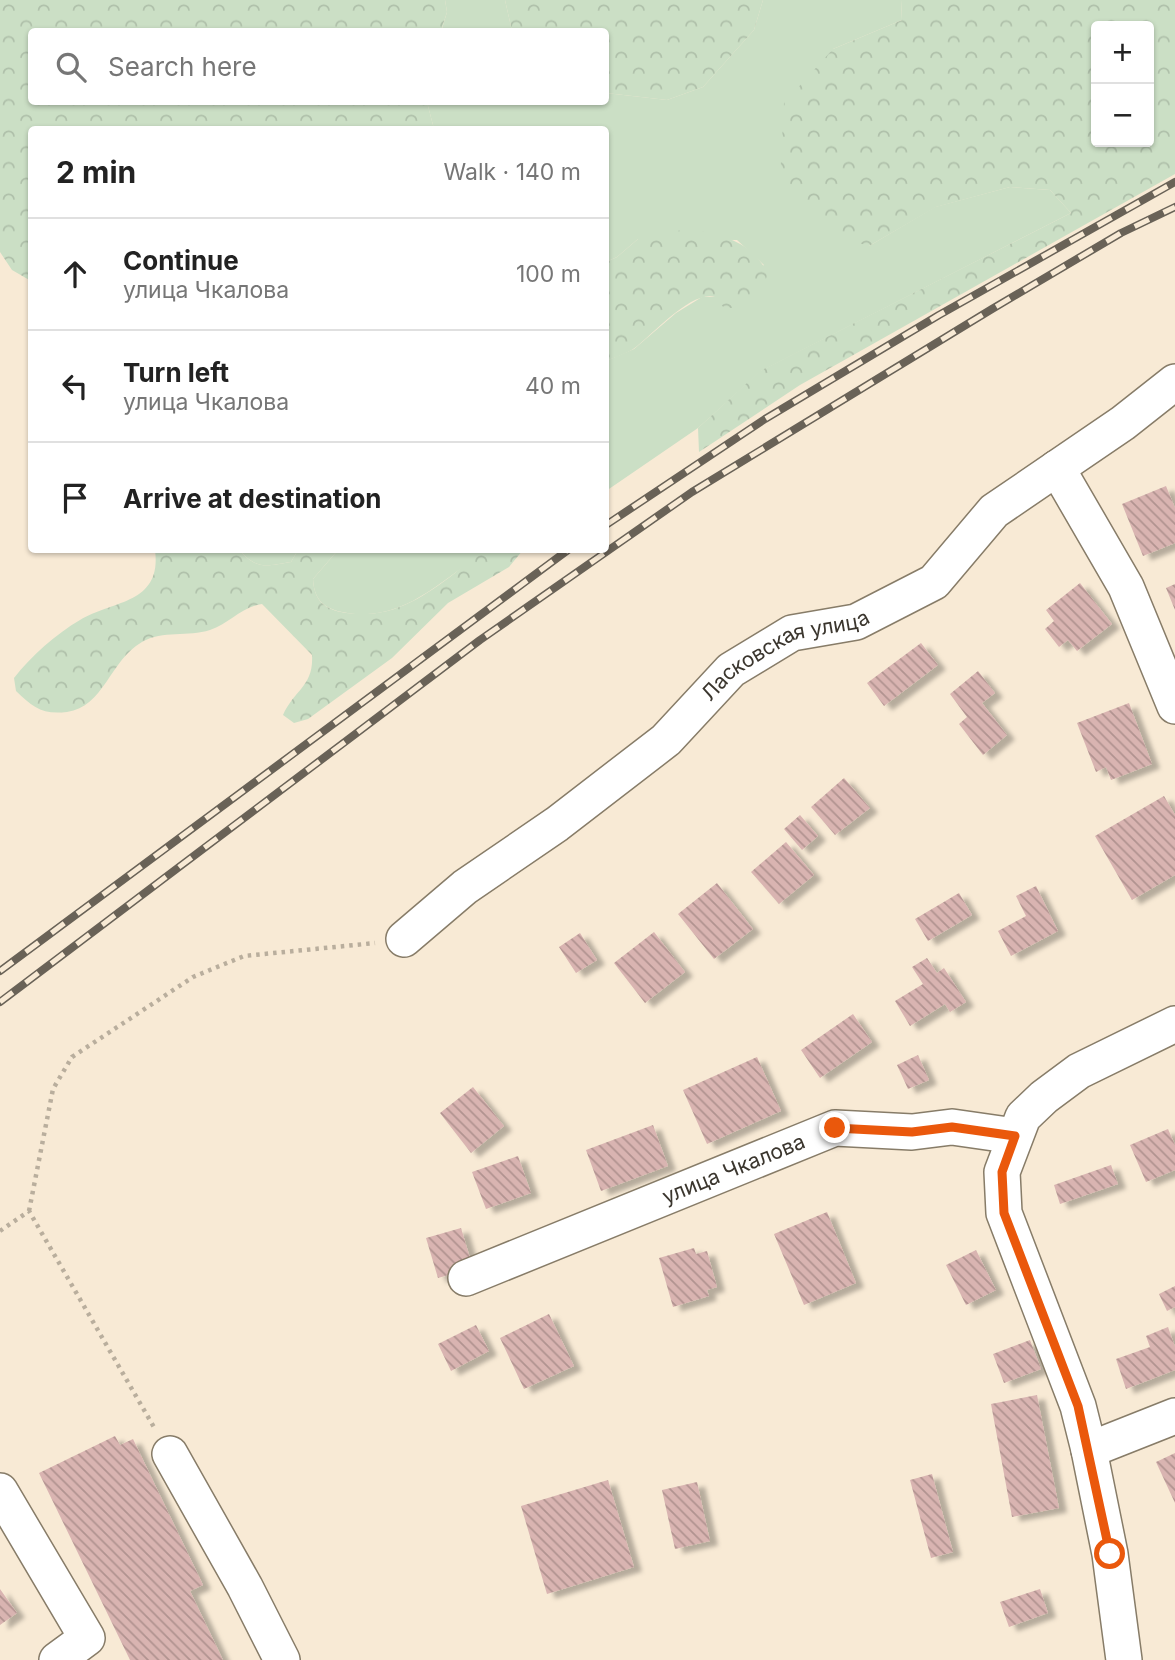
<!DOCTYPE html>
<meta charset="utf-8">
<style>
:root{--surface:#fff;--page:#f2f2f2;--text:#222;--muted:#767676;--line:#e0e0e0}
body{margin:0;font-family:Inter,sans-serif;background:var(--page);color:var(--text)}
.controls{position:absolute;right:21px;top:21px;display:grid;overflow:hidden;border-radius:7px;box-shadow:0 2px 5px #0004}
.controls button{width:63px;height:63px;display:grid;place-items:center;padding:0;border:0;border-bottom:2px solid var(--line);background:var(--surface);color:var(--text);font:35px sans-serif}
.stop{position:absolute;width:21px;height:21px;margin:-16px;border:5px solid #ea580c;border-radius:50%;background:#fff}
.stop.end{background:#ea580c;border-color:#fff;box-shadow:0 2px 7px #0008}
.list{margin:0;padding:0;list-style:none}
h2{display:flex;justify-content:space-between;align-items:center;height:91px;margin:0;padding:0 28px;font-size:30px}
h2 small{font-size:23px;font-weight:400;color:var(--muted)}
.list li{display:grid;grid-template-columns:46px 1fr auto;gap:21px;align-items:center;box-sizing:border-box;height:112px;padding:0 28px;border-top:2px solid var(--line)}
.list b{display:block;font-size:26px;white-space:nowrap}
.list p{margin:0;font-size:23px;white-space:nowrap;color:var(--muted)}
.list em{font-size:23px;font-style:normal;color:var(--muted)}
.icon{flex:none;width:38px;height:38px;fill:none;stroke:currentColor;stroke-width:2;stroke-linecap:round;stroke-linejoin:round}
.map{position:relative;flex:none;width:1175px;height:1660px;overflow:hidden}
.search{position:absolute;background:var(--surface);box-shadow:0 2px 5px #0004;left:28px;top:28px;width:581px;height:77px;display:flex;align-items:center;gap:18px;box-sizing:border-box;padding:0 24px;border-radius:7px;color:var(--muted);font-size:26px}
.panel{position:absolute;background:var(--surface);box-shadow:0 2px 5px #0004;left:28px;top:126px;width:581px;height:427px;border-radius:7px}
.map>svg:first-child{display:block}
.grass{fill:#cbdfc5}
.forest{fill:url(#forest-crowns);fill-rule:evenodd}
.building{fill:url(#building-back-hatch);filter:url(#shadow)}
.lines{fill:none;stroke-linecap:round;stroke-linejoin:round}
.minor-casing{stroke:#877c68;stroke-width:38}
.path{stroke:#b9ae9d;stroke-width:4.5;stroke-dasharray:3.5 5;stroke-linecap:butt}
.minor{stroke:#fff;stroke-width:35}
.rail-casing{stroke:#696257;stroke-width:8}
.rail{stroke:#f8ead5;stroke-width:5;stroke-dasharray:16;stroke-linecap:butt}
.route{stroke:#ea580c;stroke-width:9}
.labels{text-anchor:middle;stroke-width:6;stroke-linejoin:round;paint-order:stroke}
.street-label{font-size:21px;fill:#3b362e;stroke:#f8ead5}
</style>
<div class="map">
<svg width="1175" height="1660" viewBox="0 0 1175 1660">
<defs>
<pattern id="forest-crowns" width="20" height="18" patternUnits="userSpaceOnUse" patternTransform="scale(1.75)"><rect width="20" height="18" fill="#cbdfc5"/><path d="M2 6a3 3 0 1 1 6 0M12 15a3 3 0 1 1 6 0" fill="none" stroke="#afc0aa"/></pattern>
<pattern id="building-back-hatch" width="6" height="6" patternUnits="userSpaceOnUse" patternTransform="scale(1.75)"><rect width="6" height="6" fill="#d9b4b1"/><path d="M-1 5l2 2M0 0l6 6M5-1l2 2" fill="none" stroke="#b19390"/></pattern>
<filter id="shadow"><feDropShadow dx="8" dy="4.5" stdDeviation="2" flood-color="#0004"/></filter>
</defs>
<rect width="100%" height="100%" fill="#f8ead5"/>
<path class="grass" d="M445,0h60l7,31 -71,1 6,-20z
M763,0h138l1,20 -69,29 36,197 66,-39 75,-20 40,3 21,23 -310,158 -63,57 -92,63v-130l28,-12 42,-36 26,-16h13l49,-32 -27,-25 -99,-1 -21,18 -11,5v-132l-172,-1 -7,-27h179v-9l61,7 36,-13 51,-57z
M239,550h59l-7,12c-25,4 -34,8 -52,-12z
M338,550h150c-47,29 -85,75 -146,62 -20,-4 -28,-14 -29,-33z"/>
<path class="forest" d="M0,0h445l2,12 -6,19 -409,1v70h395l7,27 -402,1 -1,151 -19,-11 -12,-18z
M505,0h258l-9,30 -51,57 -36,13 -61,-7v-61l-94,-1z
M901,0h274v174l-375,211 -101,67 -1,-24 62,-57 311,-158 -21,-23 -40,-3 -74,20 -67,39 -37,-11 -52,-55 4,-77 49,-54 69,-29zM1149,26v116h-53v-116z
M687,229c33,5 63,11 80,43 -1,24 -21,37 -43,36l-9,-11c-23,-7 -61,36 -79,50 -8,6 -20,10 -30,14v-99l11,-5 21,-18z
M155,550h84c18,20 27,16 52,12l7,-12h40l-25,29c1,19 9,29 28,33 46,9 79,-12 114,-39 9,-8 19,-17 31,-22 9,-5 26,-2 37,-1l-14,17 -61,36 -56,55 -84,61 -14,4 -11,-8c11,-25 31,-29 29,-60l-50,-51c-21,3 -33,20 -52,26 -22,7 -47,0 -68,12 -32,18 -38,65 -75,70 -25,3 -34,-5 -51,-21l-2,-13c17,-22 42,-44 66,-58 34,-20 82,-16 75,-70z"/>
<path class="building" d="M1166,486l9,22v35l-32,13 -21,-52z
M1080,583l32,41 -35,27 -9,-11 -9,7 -14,-18 9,-8 -8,-11z
M1175,584v26l-9,-22z
M921,643l17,22 -54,41 -17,-23z
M978,671l17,22 -13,10 25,32 -24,20 -24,-31 8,-7 -17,-23z
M1129,703l23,61 -41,16 -5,-13 -10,5 -19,-49z
M844,778l26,30 -35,27 -24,-28z
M1164,796l11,19v60l-43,25 -37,-64z
M800,815l18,21 -16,14 -18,-21z
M786,842l28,33 -35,29 -28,-32z
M717,883l36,46 -39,30 -36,-45z
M1036,886l22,45 -47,25 -13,-25 28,-15 -10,-20z
M959,893l13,22 -44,26 -13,-22z
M654,932l31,40 -40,31 -31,-40z
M580,933l17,27 -21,13 -17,-26z
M927,958l10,15 7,-5 22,34 -16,10 -5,-8 -35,22 -15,-25 28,-17 -11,-17z
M853,1014l19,28 -52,36 -19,-28z
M918,1055l11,25 -21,9 -11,-24z
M757,1057l24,54 -74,33 -24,-54z
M473,1087l31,39 -33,27 -31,-40z
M653,1125l15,41 -67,25 -15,-41z
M1168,1129l7,16v25l-29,12 -16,-37z
M518,1156l13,37 -45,16 -14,-37z
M1111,1165l7,19 -58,20 -6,-19z
M827,1212l29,71 -52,22 -30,-71z
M461,1228l12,40 -35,10 -12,-40z
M694,1248l2,6 11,-3 10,36 -10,3 2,6 -36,11 -14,-49z
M976,1250l20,40 -30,15 -20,-40z
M1175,1286v21l-8,4 -8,-17z
M549,1314l25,52 -50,23 -24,-51z
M476,1325l13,26 -38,20 -13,-27z
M1168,1327l7,20v23l-49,19 -10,-30 34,-12 -4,-11z
M1030,1340l11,29 -37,14 -11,-29z
M1037,1395l22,113 -47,9 -21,-113z
M115,1436l5,9 13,-6 70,146 -13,6 33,69h-93l-91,-187z
M1175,1453v50l-19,-41z
M932,1474l21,78 -22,6 -21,-78z
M608,1480l26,87 -87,27 -26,-88z
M697,1482l13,59 -35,8 -13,-59z
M0,1589l17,24 -17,12z
M1040,1589l8,24 -39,14 -9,-25z"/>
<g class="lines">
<defs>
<g id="minor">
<path d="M1057,468l69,119 49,119"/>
<path id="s1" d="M404,939l61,-52 92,-63 109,-84 65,-70 61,-37 64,-11 78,-40 60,-71 129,-88 52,-41"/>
<path id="s2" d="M466,1278l369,-150 77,4 40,-5 63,9"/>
<path d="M1089,1450l86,-34"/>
<path d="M170,1454l75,133 37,73"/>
<path d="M0,1491l87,147 -30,22"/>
<path d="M1124,1660l-14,-106 -21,-104 -11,-44 -74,-193 -2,-41 21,-55 21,-20 35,-26 96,-47"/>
</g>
</defs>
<use href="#minor" class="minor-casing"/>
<path class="path" d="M29,1211l24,-122 19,-32 121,-80 51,-21 131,-13
M0,1231l29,-20 126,218"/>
<use href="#minor" class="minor"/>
<defs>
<path id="rail" d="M606,525l159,-106 174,-104 236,-133
M0,971l568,-421
M0,1002l480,-362 212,-148 300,-183 129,-76 54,-26"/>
</defs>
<use href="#rail" class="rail-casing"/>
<use href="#rail" class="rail"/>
</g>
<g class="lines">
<path class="route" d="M835,1128l77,4 40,-5 63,9 -13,36 2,41 74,193 32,148"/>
</g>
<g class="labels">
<g class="street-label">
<text dy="7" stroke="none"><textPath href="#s1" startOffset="481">Ласковская улица</textPath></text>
<text dy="7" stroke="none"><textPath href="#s2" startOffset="289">улица Чкалова</textPath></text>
</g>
</g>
</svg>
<div class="controls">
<button>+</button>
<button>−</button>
</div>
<div class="stop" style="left:1110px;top:1554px"></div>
<div class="stop end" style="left:835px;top:1128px"></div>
<div class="search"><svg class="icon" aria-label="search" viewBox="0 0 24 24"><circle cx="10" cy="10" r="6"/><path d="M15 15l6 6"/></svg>Search here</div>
<section class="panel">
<h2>2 min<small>Walk · 140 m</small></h2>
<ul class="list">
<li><svg class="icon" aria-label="ahead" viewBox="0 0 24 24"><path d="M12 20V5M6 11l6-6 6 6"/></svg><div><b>Continue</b><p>улица Чкалова</p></div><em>100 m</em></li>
<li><svg class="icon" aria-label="left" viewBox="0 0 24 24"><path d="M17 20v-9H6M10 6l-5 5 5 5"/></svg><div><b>Turn left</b><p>улица Чкалова</p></div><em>40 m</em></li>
<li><svg class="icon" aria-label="arrive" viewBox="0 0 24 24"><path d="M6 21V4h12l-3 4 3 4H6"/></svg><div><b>Arrive at destination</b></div></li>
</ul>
</section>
</div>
